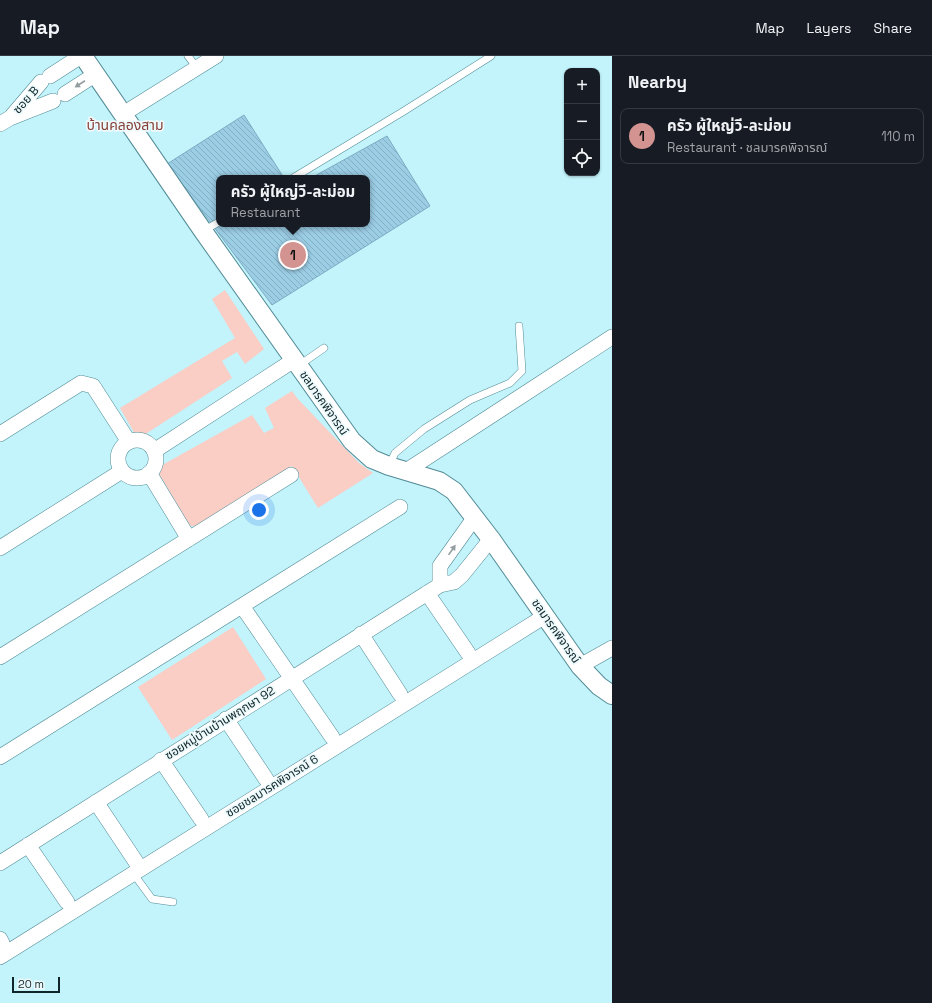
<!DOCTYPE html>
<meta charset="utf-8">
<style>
:root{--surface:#171b24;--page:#20242c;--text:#f1f3f6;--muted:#9ea1a6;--line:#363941;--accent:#d29391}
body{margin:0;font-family:"Space Grotesk","Noto Sans Thai",sans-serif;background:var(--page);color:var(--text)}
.controls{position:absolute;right:12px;top:12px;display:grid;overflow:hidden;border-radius:8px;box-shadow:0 1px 3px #0004}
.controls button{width:36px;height:36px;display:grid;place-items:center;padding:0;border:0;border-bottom:1px solid var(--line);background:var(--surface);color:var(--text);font:20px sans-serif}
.scale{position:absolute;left:12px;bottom:10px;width:48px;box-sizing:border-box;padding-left:4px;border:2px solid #0e262a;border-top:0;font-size:11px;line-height:14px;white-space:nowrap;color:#0e262a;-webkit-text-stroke:3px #edf9fb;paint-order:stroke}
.you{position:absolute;left:259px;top:454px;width:14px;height:14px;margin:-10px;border:3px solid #fff;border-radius:50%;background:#1a73e8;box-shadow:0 0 0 6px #1a73e833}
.badge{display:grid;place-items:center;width:26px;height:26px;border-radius:50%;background:var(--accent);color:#111;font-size:13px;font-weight:700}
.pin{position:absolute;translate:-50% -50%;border:2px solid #fff;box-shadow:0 1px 4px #0006}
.popup{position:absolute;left:216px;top:119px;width:154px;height:52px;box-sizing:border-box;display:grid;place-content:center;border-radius:8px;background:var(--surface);filter:drop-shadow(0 1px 3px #0005);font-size:13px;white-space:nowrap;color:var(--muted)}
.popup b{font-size:15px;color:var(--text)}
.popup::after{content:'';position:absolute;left:50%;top:100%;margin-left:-8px;border:8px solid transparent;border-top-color:var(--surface)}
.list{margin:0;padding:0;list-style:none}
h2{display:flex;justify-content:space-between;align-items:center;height:52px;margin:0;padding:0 16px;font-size:17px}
h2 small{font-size:13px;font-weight:400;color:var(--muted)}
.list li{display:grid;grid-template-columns:26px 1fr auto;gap:12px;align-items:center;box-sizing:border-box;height:56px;margin:0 8px 8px;padding:0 8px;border:1px solid var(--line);border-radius:8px}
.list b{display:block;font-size:15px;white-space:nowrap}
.list p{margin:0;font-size:13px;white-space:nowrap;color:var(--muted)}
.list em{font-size:13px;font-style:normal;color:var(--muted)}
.icon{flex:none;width:22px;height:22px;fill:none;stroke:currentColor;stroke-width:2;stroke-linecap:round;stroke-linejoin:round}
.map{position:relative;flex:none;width:612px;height:947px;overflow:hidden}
header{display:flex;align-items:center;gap:24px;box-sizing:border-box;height:56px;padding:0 20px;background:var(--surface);border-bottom:1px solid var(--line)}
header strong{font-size:19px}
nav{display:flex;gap:22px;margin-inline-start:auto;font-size:14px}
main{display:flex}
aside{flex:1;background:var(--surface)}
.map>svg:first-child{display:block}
.green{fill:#facdc5}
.building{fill:url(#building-back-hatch);stroke:#7bacc3}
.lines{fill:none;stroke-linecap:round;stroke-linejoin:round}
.service-casing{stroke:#528c96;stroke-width:8}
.minor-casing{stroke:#528c96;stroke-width:16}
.tertiary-casing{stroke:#528c96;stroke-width:20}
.service{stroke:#fff;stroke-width:7}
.minor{stroke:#fff;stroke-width:15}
.tertiary{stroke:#fff;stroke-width:18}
.oneway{fill:#939d9f}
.labels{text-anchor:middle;stroke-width:3.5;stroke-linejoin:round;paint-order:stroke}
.street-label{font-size:12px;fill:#0e262a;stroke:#edf9fb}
.quarter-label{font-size:14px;fill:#863e35;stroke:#edf9fb}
</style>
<header>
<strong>Map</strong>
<nav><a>Map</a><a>Layers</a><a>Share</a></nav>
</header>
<main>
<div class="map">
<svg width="612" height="947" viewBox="0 0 612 947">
<defs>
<pattern id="building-back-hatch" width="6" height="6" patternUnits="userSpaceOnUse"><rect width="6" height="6" fill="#9bcde5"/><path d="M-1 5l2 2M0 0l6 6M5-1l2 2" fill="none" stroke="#84b0c5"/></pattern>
</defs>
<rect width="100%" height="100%" fill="#c3f3fb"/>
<path class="green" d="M225,234l39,59 -19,15 -8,-12 -15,9 10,17 -88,57 -9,-1 -15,-26 115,-70 -23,-39z
M292,335l5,7 62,65 14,10 -55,35 -26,-42 -92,60h-10l-32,-54 6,-8 88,-49 12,18 10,-5 -9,-20z
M233,571l33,52 -94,61 -34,-53z"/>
<path class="building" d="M244,59l40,63h-65v46h148v-46h-56l76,-42 43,70 -158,99 -105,-141z"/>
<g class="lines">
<defs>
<path id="service" d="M188,0l9,12
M293,122l111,-67 87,-55
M203,175l16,-9
M298,310l26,-18
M389,410l6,-13 29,-24 46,-29 40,-17 12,-12 -3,-45
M133,817l19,26 21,3"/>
<path id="minor" d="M50,20l31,-20
M65,38l31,-20
M123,58l93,-58
M12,60l29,-34
M0,68l10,-6 43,-17
M0,378l81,-51 12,3 36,56
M118 403a19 19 0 1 1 38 0a19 19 0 1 1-38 0Z
M154,395l140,-91
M406,415l206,-134
M149,417l40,66
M0,492l122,-77
M440,529v-19l35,-49
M427,537l41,60
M242,550l90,131
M361,578l39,60
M0,601l291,-182
M580,610l32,-18
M226,663l40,60
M0,701l400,-250
M161,704l40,59
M96,746l40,60
M28,789l39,57
M0,807l440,-278 14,-3 8,-7 29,-36
M0,883l2,4
M0,901l545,-341"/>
<path id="tertiary" d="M83,0l120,175 149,210 20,18 17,7 50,15 15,10 37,48 89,127 19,20 13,9"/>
</defs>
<use href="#service" class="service-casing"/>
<use href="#minor" class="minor-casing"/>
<use href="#tertiary" class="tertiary-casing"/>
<use href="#service" class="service"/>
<use href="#minor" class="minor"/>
<use href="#tertiary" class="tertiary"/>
</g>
<defs><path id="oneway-solid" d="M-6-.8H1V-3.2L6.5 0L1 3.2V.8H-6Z"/></defs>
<g class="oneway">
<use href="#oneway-solid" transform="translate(80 28) rotate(147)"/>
<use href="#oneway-solid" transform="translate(452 494) rotate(-55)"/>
</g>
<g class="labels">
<g class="street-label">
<text transform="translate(26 44) rotate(-49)" y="4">ซอย B</text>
<text transform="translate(324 347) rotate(55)" y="4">ชลมารคพิจารณ์</text>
<text transform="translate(556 575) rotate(55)" y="4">ชลมารคพิจารณ์</text>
<text transform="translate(220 667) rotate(-32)" y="4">ซอยหมู่บ้านบ้านพฤกษา 92</text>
<text transform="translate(272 730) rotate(-32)" y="4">ซอยชลมารคพิจารณ์ 6</text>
</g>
<g class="quarter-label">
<text x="125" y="74">บ้านคลองสาม</text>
</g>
</g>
</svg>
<div class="controls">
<button>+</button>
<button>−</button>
<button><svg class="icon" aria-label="locate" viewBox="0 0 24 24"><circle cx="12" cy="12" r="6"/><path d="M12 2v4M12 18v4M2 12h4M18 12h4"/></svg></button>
</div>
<div class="scale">20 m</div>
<div class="you"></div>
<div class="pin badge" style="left:293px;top:199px">1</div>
<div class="popup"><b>ครัว ผู้ใหญ่วี-ละม่อม</b>Restaurant</div>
</div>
<aside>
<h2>Nearby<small></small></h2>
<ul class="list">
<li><span class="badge">1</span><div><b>ครัว ผู้ใหญ่วี-ละม่อม</b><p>Restaurant · ชลมารคพิจารณ์</p></div><em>110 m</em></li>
</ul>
</aside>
</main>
